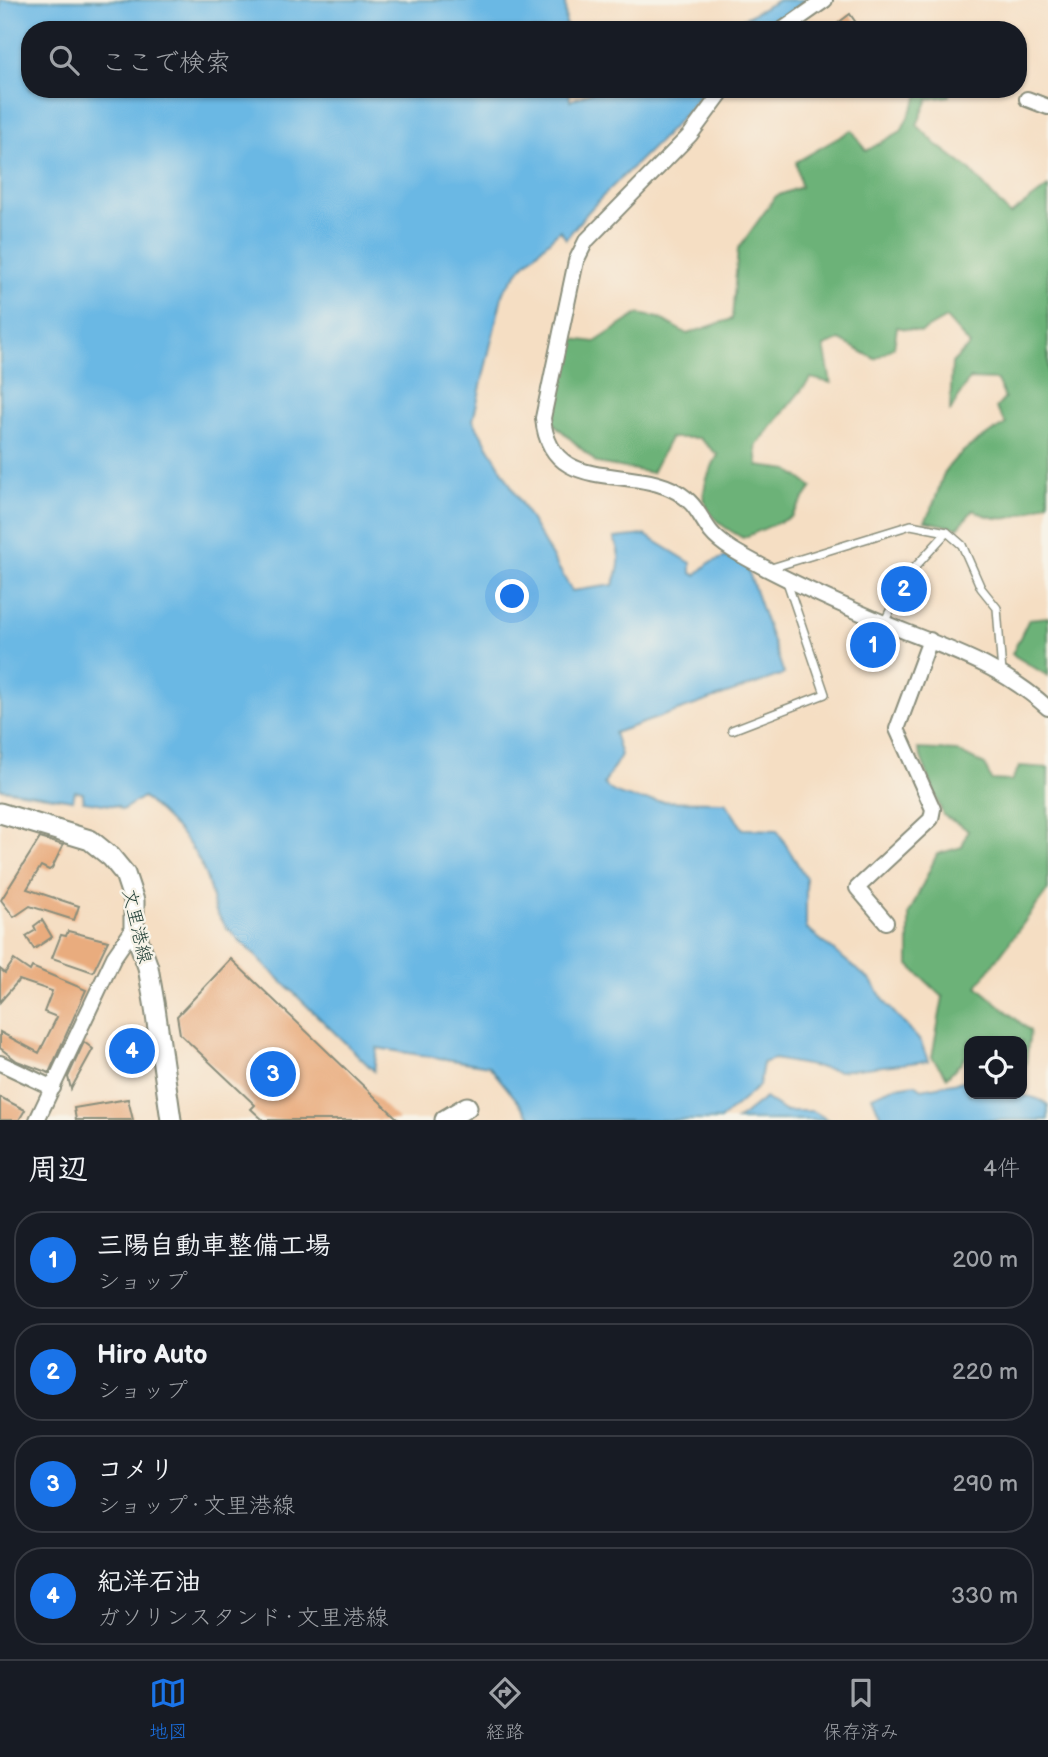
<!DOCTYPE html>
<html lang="ja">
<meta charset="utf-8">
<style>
:root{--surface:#171b24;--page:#242831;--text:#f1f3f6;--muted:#9ea1a6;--line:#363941;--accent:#1a73e8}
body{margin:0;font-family:"Balsamiq Sans","Klee One",sans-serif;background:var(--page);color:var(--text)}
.controls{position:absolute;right:21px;bottom:21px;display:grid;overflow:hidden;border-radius:14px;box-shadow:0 2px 5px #0004}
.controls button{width:63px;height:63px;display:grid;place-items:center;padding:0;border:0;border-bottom:2px solid var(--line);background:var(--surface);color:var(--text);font:35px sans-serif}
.you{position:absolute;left:513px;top:597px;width:24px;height:24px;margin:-18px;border:5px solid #fff;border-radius:50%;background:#1a73e8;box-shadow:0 0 0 10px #1a73e833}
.badge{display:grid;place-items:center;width:46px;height:46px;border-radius:50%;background:var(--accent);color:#fff;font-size:23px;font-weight:700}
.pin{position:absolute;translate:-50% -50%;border:4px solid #fff;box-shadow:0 2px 7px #0006}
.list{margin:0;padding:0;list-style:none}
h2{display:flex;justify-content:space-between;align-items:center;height:91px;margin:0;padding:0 28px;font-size:30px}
h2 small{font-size:23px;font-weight:400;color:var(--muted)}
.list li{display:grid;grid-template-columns:46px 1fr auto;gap:21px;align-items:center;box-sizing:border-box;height:98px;margin:0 14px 14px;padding:0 14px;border:2px solid var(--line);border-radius:28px}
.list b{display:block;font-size:26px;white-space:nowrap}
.list p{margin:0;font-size:23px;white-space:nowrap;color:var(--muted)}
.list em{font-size:23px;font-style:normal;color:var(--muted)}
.icon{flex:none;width:38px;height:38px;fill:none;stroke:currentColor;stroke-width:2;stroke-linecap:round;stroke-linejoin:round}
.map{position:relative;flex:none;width:1048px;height:1120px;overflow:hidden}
.search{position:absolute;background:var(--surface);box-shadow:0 2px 5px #0004;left:21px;right:21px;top:21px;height:77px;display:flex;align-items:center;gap:18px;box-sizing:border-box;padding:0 24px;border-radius:28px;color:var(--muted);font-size:26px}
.sheet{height:539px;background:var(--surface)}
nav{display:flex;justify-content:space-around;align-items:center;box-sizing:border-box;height:98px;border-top:2px solid var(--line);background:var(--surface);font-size:19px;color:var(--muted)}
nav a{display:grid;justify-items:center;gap:4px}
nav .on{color:var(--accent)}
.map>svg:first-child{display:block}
.forest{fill:#6cb278;stroke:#467856;stroke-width:2}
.water{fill:#6ab8e4;stroke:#447a8c;stroke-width:2}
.building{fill:#e9ac7e}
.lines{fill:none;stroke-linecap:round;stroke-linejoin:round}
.lane-casing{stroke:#8a8e7c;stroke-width:10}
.street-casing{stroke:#8a8e7c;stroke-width:18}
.secondary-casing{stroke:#8a8e7c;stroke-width:23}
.lane{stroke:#fff;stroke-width:7}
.street{stroke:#fff;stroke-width:14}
.secondary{stroke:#fff;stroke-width:19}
.labels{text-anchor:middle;stroke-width:5;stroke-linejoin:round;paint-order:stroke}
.street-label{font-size:19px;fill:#1f3d34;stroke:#f7f3e8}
</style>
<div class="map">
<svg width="1048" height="1120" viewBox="0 0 1048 1120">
<rect width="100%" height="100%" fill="#f7f3e8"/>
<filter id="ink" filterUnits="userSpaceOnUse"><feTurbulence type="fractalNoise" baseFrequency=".0143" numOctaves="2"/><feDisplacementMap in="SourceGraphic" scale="14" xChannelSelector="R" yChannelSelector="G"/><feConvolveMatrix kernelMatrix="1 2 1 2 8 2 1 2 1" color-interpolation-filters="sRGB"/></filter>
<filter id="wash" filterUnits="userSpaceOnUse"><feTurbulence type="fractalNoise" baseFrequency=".00686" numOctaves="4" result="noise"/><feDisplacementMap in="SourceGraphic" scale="28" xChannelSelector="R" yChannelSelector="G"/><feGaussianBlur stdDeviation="1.57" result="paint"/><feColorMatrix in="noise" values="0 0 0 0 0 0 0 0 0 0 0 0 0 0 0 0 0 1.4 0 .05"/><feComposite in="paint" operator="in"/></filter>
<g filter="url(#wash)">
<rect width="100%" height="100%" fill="#f5dec3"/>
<path class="forest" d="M922,89h27l1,7 -22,3 -11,26 19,19 33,25 41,46 38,-28v315c-29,15 -44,24 -75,8l-15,18 -33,-7c8,-14 12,-25 16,-40 8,-26 43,-44 65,-57l-10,-16 9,-10 -8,-18 -28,-1 -19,33 2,-49 18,-18 -24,-27 -25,14 -24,-5 -3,20 -19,12 -35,-19 -16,6 7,37 -20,-5 -55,68 2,20 31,4 23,17 -21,30 -48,21c-43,-23 -49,-40 -25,-83l-19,-17h-29l-18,35 -55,-10 -45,-41 4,-35 17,-48 22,3 43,-28 21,4 28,16 45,-15 6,-70 38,-53 25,-9 -5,-25 56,-32 14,21 35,-20z
M1048,617v59l-36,-22 17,-35z
M918,749l39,2 28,14 6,15 20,1 9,-15 28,2v122l-71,96 53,45 -6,45 -2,-35h-53v13l-22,23 -15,-20 11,-60 -34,-32v-51l28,-60 25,-7 6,-17 -25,-15z"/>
<path class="water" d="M0,0h565l1,30h-536v59h539l1,12 28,-12h106c-39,56 -98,95 -138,150l-6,-9 -38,37 -19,25 -30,128 99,171 41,-6c8,-18 8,-30 1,-47l31,-3 46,28v10l5,2 13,-12 16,-6 21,7 38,110 -170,59 7,22 -17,29c19,24 91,16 121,18l18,27 34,1 29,48v50l65,53 17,25 33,36 7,19 -89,10 -65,-12 -11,4 -4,23 -39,34h-187l-44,-54 -112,-18 -3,23 -146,-142c-21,-26 -12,-28 -23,-55 -12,-33 -37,-54 -62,-77l-21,13 -5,-4 -34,-5v-8l-8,-2 -2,9 -73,-11z
M779,0h27l-41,30h-43z
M969,1080v14c21,0 64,-3 79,11v15h-166l-10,-24 19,-8 24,-4 7,5z
M765,1098l19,13h29l15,9h-91z"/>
<g id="blocks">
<path class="building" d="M850,14l11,16h-32z
M40,838l23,7 -11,23 -3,2 -8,-4 -14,23 52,17 -5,14 -44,-14 -16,11 -13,-17z
M42,920l10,17 -18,12 -8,-13 10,-6 -2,-4z
M68,931l40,10 -15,31 -41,-14 9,-23 5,1z
M231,959l168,161h-136l-12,-11 4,-4 -75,-71 -3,-18z
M14,960l16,11 2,-4 54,23 -37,83 -32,-12 -17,-13v-16l39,21 18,-36 -13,-5 8,-21 -33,-11 -19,22v-33l5,4z
M84,1042l9,7 -22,40 -3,-12z
M0,1097l25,13 -6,10h-19z
M128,1099l5,21h-57l-2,-12z"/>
</g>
</g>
<g filter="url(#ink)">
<use href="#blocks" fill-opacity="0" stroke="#8a8e7c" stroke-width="2"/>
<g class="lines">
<defs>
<path id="lane" d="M947,532l15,13 19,43 16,20 5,65
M768,569l143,-44 36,7 -40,44 -23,47
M732,730l93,-36 -39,-115"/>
<path id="street" d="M782,30l43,-30
M724,89l-34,46 -104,106 -10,20 -33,157c7,78 86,46 134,74 19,11 22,24 34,40 13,16 40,28 58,38 37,19 77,37 115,53 61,25 114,40 164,85
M1027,99l21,8
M886,922l-29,-34 74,-69 2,-10 -36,-80 33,-89
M0,1063l53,25
M37,1120l77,-163 20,-29"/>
<path id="secondary" d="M0,813l90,27 21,17 14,17 9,27v27l14,39 7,41 16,112
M445,1120l22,-13"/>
</defs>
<use href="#lane" class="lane-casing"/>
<use href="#street" class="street-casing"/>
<use href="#secondary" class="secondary-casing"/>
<use href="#lane" class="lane"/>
<use href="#street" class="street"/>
<use href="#secondary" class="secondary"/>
</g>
</g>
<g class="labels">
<g class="street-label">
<text transform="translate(138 926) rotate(77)" y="7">文里港線</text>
</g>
</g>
</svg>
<div class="controls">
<button><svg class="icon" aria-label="locate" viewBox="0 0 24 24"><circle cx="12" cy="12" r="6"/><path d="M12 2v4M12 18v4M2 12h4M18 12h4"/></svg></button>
</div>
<div class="you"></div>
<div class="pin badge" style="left:873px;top:645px">1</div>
<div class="pin badge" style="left:904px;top:589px">2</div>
<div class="pin badge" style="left:273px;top:1074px">3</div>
<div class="pin badge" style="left:132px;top:1051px">4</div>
<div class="search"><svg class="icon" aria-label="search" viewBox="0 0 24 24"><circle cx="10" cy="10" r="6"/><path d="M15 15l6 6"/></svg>ここで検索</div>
</div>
<section class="sheet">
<h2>周辺<small>4件</small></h2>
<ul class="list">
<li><span class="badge">1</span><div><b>三陽自動車整備工場</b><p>ショップ</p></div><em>200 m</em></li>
<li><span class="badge">2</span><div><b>Hiro Auto</b><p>ショップ</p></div><em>220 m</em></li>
<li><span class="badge">3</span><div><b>コメリ</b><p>ショップ · 文里港線</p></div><em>290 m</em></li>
<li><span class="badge">4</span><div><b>紀洋石油</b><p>ガソリンスタンド · 文里港線</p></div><em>330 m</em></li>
</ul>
</section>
<nav>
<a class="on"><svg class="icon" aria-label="map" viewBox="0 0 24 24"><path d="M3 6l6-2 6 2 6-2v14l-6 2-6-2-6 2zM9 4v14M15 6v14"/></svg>地図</a>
<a><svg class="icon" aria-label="directions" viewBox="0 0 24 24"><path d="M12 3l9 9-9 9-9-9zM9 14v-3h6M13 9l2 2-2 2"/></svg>経路</a>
<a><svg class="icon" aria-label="saved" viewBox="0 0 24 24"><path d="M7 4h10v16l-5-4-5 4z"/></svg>保存済み</a>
</nav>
